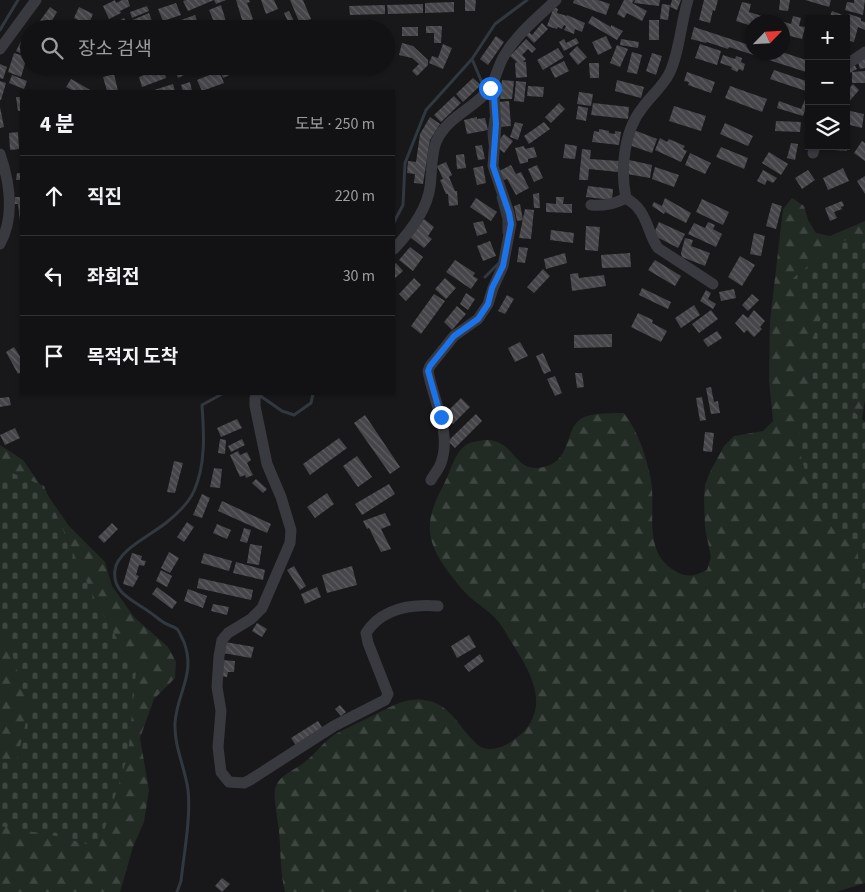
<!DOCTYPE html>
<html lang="ko">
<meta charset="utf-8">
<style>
:root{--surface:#121214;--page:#1b1b1d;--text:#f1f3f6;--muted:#9c9ea0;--line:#313234}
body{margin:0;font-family:"Source Sans 3","Noto Sans KR",sans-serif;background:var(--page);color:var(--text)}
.controls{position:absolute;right:15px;top:15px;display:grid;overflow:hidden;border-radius:0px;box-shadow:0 1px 4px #0004}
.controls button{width:45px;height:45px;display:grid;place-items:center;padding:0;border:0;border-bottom:1px solid var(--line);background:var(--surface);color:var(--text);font:25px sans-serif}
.compass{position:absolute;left:745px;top:15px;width:45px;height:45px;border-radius:50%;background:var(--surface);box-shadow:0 1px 4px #0004;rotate:65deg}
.stop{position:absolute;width:15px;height:15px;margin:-11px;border:4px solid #1a73e8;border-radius:50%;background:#fff}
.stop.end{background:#1a73e8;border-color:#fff;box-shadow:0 1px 5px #0008}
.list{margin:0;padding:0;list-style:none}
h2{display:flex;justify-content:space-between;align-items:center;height:65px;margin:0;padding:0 20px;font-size:21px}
h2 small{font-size:16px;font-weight:400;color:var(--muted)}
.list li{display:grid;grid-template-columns:32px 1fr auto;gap:15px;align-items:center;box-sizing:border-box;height:80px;padding:0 20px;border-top:1px solid var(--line)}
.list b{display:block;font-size:19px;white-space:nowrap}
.list em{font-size:16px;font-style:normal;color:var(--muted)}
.icon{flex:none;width:28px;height:28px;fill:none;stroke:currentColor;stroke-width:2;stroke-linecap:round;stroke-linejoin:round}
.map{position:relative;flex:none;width:865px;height:892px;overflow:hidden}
.search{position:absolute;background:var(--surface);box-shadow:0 1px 4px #0004;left:20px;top:20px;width:375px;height:55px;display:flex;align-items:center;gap:12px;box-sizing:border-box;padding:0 18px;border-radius:28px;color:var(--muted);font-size:19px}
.panel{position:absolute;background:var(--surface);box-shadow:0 1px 4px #0004;left:20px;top:90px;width:375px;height:305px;border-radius:0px}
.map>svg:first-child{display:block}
.forest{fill:url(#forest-firs)}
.cemetery{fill:url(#cemetery-stones)}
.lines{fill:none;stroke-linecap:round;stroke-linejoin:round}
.stream{stroke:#31383f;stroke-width:3}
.building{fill:url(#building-back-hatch)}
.minor{stroke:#393a3f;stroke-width:11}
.route{stroke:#1a73e8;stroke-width:6}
</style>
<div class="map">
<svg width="865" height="892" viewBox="0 0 865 892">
<defs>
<pattern id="forest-firs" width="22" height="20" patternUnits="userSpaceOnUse" patternTransform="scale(1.25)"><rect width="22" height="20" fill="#222a24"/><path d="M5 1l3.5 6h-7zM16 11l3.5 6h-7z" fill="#3f4642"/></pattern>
<pattern id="cemetery-stones" width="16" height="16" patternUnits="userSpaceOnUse" patternTransform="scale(1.25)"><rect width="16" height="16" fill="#222a24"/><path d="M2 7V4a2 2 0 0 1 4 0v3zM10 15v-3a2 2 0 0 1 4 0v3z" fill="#3f4642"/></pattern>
<pattern id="building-back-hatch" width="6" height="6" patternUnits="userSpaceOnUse" patternTransform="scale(1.25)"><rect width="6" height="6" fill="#45454a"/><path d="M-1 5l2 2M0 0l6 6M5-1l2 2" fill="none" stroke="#5d5d62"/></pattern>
</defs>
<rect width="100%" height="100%" fill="#18181a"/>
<path class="forest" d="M792,198l12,8 4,14 8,13 14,3 35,-15v179l-7,43 7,5v435l-29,9h-551c-5,-20 -4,-40 -6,-61 -1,-9 -6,-35 -4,-42 4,-15 21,-19 31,-28 9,-7 15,-16 24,-23 12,-9 27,-14 42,-22 18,-9 36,-21 57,-15 22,5 29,25 45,40 2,2 4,5 7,6 16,8 39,-9 48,-22 18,-28 -2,-58 -17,-82 -5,-8 -10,-18 -16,-24 -7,-8 -17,-14 -25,-21 -9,-8 -15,-16 -22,-25 -24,-32 -25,-52 -6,-87 7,-12 11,-33 23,-41 4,-3 13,-4 18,-5 32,-2 28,34 60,27 31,-7 18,-44 43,-51 11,-3 25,-3 37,-3 15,20 22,43 27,67 5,30 -8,69 21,89 14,9 21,8 35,1l4,-13 -6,-29 -1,-29 1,-14 5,-13 14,-26 10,-10 29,-5 10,-10 -4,-41 1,-59 13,-112z
M0,445l23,15 46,66 36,36 7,24 22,31 34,30 8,15 -1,16 -21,21 -14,39 9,52 -5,32 -11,25 -13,45h-120z"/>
<path class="cemetery" d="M865,239v149l-13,22 13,12v186h-2l-6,-64 -41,-34 -19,-68 16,-56 -2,-44 10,-24 -30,-38 47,-39z
M0,468l44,18 26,60 28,60 38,65 -8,84 -29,92 -43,-11 -56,-10v-68l15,10 14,-59 -20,-65 -9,-6z"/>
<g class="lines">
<path class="stream" d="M0,30l18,-30
M472,59l13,31
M490,144l-1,-11 2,-15
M498,197l6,22v14
M394,222l9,-17 2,-42 21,-53 46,-51 23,-35 32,-24
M485,277l14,-14
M259,395l23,16 12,4 17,-12 2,-9
M177,892l4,-11c3,-28 10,-64 7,-91 -3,-23 -14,-43 -13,-67 2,-31 21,-48 9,-81 -2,-3 -4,-10 -7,-13 -4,-3 -10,-4 -14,-7 -5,-3 -10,-8 -15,-11 -15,-11 -36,-18 -33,-41 2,-20 38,-36 52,-48 10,-8 22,-20 27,-31 12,-27 10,-58 8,-86l20,-11"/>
</g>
<path class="building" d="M115,0l1,3 6,-3h6l2,6 -10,5 1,2 -12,6 -6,-13z
M186,0h28l-26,11 -5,-10z
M214,0h12l-10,4z
M236,0h13l1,2 -3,1 6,16 -10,4z
M261,0h13l4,9 -12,5z
M290,0h13l8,19 -11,5z
M465,0h11l-1,11h-10z
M574,0h24l12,4 -4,11 -33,-12z
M624,0h10l-2,3 15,8 -5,10 -15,-8 -3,5 -7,-4z
M635,0h25l-1,6 -25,-3z
M672,0h9l-4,10 -7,-3z
M704,0h14l-3,11 -2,-1 -3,13 -11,-3z
M780,0h10l-2,11 -9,-1z
M805,0h26l-2,7z
M854,0h11l-2,15 -18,-5 2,-8 7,1z
M454,2v10l-29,1v-10z
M742,2l9,2 -2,8 16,5 -1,5h-12v4l-16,-5z
M176,3l5,12 -18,6 -5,-12z
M423,4v9l-35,1 -1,-9z
M662,4l8,1 -2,15 -8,-1z
M221,5l7,23 -11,1 -8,-19z
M385,5v9l-35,1 -1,-9z
M147,6l2,5 -17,7 -2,-6z
M50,7l7,5 -10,17h-4l-6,-4z
M79,7l14,7 -4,9 -4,-2 -1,2 -10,-5z
M554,7l4,2 -1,4 10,3v-1l18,8 -3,9 -7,-3 -1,5 -10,-4 2,-4 -2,-1 -2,4 -4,-2 -1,2 -10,-3z
M289,11l6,12 -5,3 -6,-13z
M832,11l16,6 1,-3 12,4v3l4,1v8l-7,-3 -4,15 -8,-2v-21h-17z
M149,13l6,16h-7l-1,-3 -8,3h-6l-3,-8z
M195,15l5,14h-16l-3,-9z
M592,16l19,11v-2l12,6 -6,9 -29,-17z
M793,16l8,2 -2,8 6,1 -3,12 -20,-5v-12h-13l1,-4 21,6z
M124,18l3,6 -9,4 -3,-5z
M110,20l4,9h-12l-2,-5z
M649,20h10v20h-10z
M542,23l6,6 -14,14 -8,-8 3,-3 3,3z
M426,26h16l-1,17h-7v-10h-8z
M402,27h16v9h-16z
M694,27l58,19v6h30l27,9v12l-80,-26 -1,2 -21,-7 -1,1 -15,-4z
M24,35l5,3 -2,19 -11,-6z
M496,36l8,6 -16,23 -8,-6z
M606,36l6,12 -14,7 -6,-13z
M576,38l3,5 -15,8 -5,-9 5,-3 2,4z
M526,39l10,10 -4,4 -4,-4 -6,6 4,4 -3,3h3l1,15 -11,1 -1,-15 2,-1 -7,-6z
M621,39l18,3 -1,6 -18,-3z
M402,43l11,3 15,14v5l-11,11 -5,-5 7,-7 -7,-6 -13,-3z
M443,44l9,4 -9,21 -14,-6 3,-7 6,2z
M700,44l21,7 -4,14 -22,-7z
M617,45l11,4 -8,18 -10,-4z
M577,46l10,11 -9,8 -9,-11z
M558,48l6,9 -21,13 -6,-10z
M632,52l10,3 -5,19 -10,-2z
M14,53l13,4 -6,20 -13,-5z
M652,53l10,3 -6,19 -10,-4z
M723,55l12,4 1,-3 6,2 -1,4 4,2 -2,7 -4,-2 -2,3 -6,-3 1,-2 -12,-4z
M865,57v11l-5,1 -3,-11z
M564,61l5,10 -14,7 -5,-10z
M589,63h10v15h-9z
M0,64l7,3 -4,12 -3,-1z
M854,64l3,5 -11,6v-7z
M56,66h13l-3,6z
M173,66h13l2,7 -10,5z
M197,66h17l-14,6z
M218,66h19l2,5 -16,7z
M163,68l3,10 -24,9 -3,-10z
M774,70l35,12v10l-39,-13z
M219,71l5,12 -22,8 -5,-11z
M865,71v12h-13v-11z
M687,72l28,10 -4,11 -23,-8 1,-3 -5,-1z
M114,74l4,17h-11l-4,-14z
M12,75l15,6 -3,8 -15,-6z
M473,78l8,7 -18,17 -7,-8z
M71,79l21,12h-18l-8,-4z
M502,80l12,1 -2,18h-12z
M617,80l27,7 -3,11 -26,-7z
M0,81l6,2 -5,17h-1z
M516,81l10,1 -2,20 -10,-1z
M190,82l2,9h-9l-2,-6z
M173,84l2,7h-24z
M853,84l6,6 -11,13 -2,-1v-10z
M528,86l16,1 -1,10 -16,-1z
M730,86l37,13 -5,13 -37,-14z
M579,92l14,2 -2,12 -14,-2z
M454,96l7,7 -20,19 -7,-7z
M16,97h5v14h-3z
M806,97l3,1v13l-4,-1 -2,6 -26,-8 2,-7 22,8z
M509,101l2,25 -11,1 -1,-25z
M559,103l6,6 -14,14 -6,-6z
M593,103l36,4 -1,12 -37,-4z
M578,106l10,2 -2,13 -10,-2z
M674,106l32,10 -5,15 -32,-10z
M0,107l4,20 -4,1z
M846,110l18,4 -2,14 -16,-4z
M430,117l10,7 -10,16 -7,44 -9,-1 1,-9 -8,-1 1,-12 8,1 4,-28z
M477,117v2l8,-1 3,12 -21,4 -3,-14z
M776,121l25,1 -1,10 -25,-1z
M515,122l8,2 -5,16 -8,-3z
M544,122l6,7 -21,15 -5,-8z
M725,123l28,13 -5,10 -28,-12z
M599,129l10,2v2l6,1v-3l6,1 -2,13 -27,-3 2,-11 5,1z
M634,130l23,9 -5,14 -23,-8z
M18,132l1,17 -9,1 -1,-17z
M504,134l9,7 -9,12 -9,-8z
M660,138l7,4 2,-3 16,7 -2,3 4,2 -6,11 -26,-12z
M862,141l3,2v18l-11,-8z
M791,143l7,1 -3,16 -8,-2z
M565,144l12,2 -2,13 -12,-1z
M482,145l3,14 -7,1 -3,-14z
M524,146l1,3 9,-2 3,10 -9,2v3l-8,2 -5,-16z
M820,146h27v5l-27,-2z
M721,147l27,11 -4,11 -28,-12z
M582,149l9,1 -1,9 29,2 -1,11 -29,-3 -1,11h-9z
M769,152l19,12 -7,11 -19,-12z
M690,153l21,10 -6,11 -20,-9z
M464,154l2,14 -9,1 -1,-14z
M629,160l23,5 -2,13 -23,-4z
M446,162l6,13 -3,2 6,14h2l1,14 -9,1 -1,-12h-2l-6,-14 3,-1 -6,-13z
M511,165l5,9 5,-2 8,16 -13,7 -9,-16 -3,1 -5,-9z
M537,165l6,13 -9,4 -6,-13z
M483,166l3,17 -9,2 -4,-17z
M655,167l24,8 -5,12 -22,-8z
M843,168l6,13 -21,9 -5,-12z
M763,170l14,8 -4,5 -6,-3 -2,5 -8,-4z
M808,170l7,10 -13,9 -7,-11z
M17,173h4v7h-5z
M865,176v18l-8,-13z
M588,186l25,3 -1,11 -26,-3z
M20,193h1v28h-1l-2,-17h-4l1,-7h5z
M539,193l1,15h-6l-1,-14z
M556,197h8l-1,7h9v9l-26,-1v-9l10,1z
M476,198l21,14 -6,9 -21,-14z
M665,198l26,15 -5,10 -21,-11 -1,2 -12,-8 2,-4 8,4z
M702,199l27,13 -6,13 -27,-13z
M842,201l2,5 -3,1 1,2 -8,3 3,6 -7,3 -5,-13z
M772,203l10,3 -6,23 -10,-3z
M520,204l3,16 -6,1 -3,-15z
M525,209l9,1 -3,29 -12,-1z
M424,219l10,8 -6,9 4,3 -8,9 -14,-11z
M483,221l4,12 -10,3 -4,-13z
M659,222l26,12 -7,14 -25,-13z
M708,222l7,3 -2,4 9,5 -6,13 -28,-13 6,-11 11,5z
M586,226l14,1 -2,24 -13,-1z
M551,230l23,3 -1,10 -23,-3z
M754,233l11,3 -4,20 -11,-2z
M685,238l8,2 -2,6 19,7 -5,13 -23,-9 -1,-4z
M490,241l6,15 -13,5 -6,-15z
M410,247l13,10 -10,14 -14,-11z
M519,247l9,1 -3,15 -8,-1z
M565,253l2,10 -21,6 -2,-10z
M630,253l1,14 -29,1 -1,-13z
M740,256l15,9 -13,21 -14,-9z
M455,260l20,13 -2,3 5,3 -7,10 -25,-17z
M655,260l26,16 -6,10 -27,-16z
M396,263l7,8 -9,8v-14z
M543,269l7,7 -16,17 -7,-6z
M578,273l1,5 25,-3 2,11 -34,5 -2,-17z
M414,278l7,7 -15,16 -7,-7z
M445,278l11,10 -10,11 -11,-10z
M642,288l29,14 -3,7 -29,-14z
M734,289l2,9 -15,3 -2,-9z
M706,290l5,3 -3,6 8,5 -3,5 -13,-8z
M466,293l9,6 -7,11 -8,-6z
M434,294l11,7 -24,33 -10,-8z
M752,294l7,6 -11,11 -6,-6z
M507,295l7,4 -9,15 -7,-3z
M694,305l6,10 -19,13 -6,-10z
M457,306l9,8 -14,16 -8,-8z
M711,310l7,9 -19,14 -7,-9z
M754,310l11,11 -5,6 2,2 -8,8 -7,-7 -3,3 -9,-10 8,-9 5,4z
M638,313l15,7 -1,3 15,8 -6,11 -30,-15z
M717,331l5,7 -14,9 -5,-7z
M612,334v13l-38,1v-13z
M520,342l8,14 -13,6 -7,-14z
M14,347l7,11v14l-3,2 -12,-22z
M543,353l8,18 -7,3 -8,-18z
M575,373h7l2,14 -7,1z
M555,376l7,17 -7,3 -8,-17z
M711,387l3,15 4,-1 2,12 -9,1 -5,-26z
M9,397l2,8 -11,2v-9z
M702,397l4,23 -6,1 -4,-23z
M461,398l9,9 -17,17 -9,-9z
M476,414l6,7 -27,27 -7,-7z
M365,415l35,52 -10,7 -36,-51z
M237,419l5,9 -21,9 -4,-9z
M15,428l5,10 -15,7 -5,-10z
M705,432l9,1 -2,19 -9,-1z
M339,438l8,10 -37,27 -7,-11z
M220,439l6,1 -1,14 -7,-1z
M242,439l3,6 -14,7 -3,-6z
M238,451l2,4 7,-3 4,8 -4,3 6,12 -7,3 -1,-3 -5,2 -10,-22z
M357,456l15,21 -14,10 -15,-21z
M174,461l9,2 -8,30 -8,-1z
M214,468l8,1 -2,19 -10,-1z
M256,479l11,10 -4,4 -11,-10z
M389,484l6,10 -33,21 -7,-11z
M327,493l7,11 -19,14 -8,-11z
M202,494l8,4 -8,20 -9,-3z
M222,501l49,23 -4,9 -49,-22z
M385,513l6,12 -10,4 10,20 -10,3 -12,-24 -2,1 -4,-8z
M187,522l7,5 -10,15 -7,-5z
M112,523l6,6 -14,14 -6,-6z
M217,524l14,6 -4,9 -14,-6z
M244,528l7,2 -4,13 -7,-2z
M250,544l12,2 -3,19 -12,-2z
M169,552l10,6 -9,15 -9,-5z
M132,553l10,3 -1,4 5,1 -2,5 -5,-1 -3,10 3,1 -6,11 -10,-3z
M204,553l28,8 -3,10 -28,-8z
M236,562l29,8 -2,10 -30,-7z
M294,566l12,20 -6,4 -13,-20z
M352,566l5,19 -30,8 -5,-18z
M161,570l11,6 -5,11 -11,-6z
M199,578l54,12 -2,10 -54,-12z
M157,587l20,15 -5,7 -20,-15z
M317,587l4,10 -16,7 -4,-10z
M188,589l19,7 -4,12 -19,-7z
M213,604l16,3 -2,8 -16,-4z
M257,623l10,6 -5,8 -10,-6z
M469,635l7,12 -19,11 -6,-12z
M225,642l29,5 -3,11 -28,-5z
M480,654l4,7 -15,11 -5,-6z
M221,660l14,1 -1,11h-6l-1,5 -7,-1z
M340,705l6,7 -5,4 -6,-7z
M318,721l5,8 -26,18 -6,-9z
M222,878l8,6 -8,8 -7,-6z"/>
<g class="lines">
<path class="minor" d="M688,0c-7,22 -9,55 -19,74 -6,12 -18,22 -26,33 -19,23 -23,62 -17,91 4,3 9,6 12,10 10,11 11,28 20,40l55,36
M0,49l36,-49
M846,65l19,-13
M813,153l2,-7
M0,154c10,29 15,62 0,90
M591,205c14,1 23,-1 35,-7
M394,249c15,-16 33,-39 36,-62 2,-15 1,-32 6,-45 11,-26 40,-34 54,-54 6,-10 8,-22 14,-32 13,-22 33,-38 52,-56
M257,394l-2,4v8l12,58 14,33 10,33 -1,13 -28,65 -11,11 -23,14 -6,7 -3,16 -2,31 4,24 -3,36 3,25 8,10 15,1 6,-3 84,-54 51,-26 3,-6 -20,-51 -2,-10c16,-25 45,-29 72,-27
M431,480c3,-6 8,-11 10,-17 11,-30 -8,-63 -13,-92l2,-5 24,-30 24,-17 10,-15 5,-16 10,-22 8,-42 -2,-11 -16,-47 3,-42 -3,-42"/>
</g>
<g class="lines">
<path class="route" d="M441,417l-13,-46 2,-5 24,-30 24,-17 10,-15 4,-16 11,-22 8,-42 -2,-11 -16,-47 3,-42 -3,-42 -3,6"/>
</g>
</svg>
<div class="controls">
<button>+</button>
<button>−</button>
<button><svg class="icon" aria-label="layers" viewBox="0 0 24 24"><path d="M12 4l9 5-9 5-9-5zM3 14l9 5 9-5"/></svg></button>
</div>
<svg class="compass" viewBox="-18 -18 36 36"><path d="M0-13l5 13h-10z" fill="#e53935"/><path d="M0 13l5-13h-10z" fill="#9c9ea0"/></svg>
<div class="stop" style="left:490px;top:88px"></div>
<div class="stop end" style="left:441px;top:417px"></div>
<div class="search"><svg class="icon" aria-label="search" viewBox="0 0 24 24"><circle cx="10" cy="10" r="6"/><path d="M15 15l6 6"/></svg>장소 검색</div>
<section class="panel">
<h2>4 분<small>도보 · 250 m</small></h2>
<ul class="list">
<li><svg class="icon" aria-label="ahead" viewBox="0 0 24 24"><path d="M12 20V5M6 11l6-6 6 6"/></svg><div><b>직진</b></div><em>220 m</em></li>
<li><svg class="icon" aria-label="left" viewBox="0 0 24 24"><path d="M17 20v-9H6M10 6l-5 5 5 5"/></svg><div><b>좌회전</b></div><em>30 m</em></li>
<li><svg class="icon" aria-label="arrive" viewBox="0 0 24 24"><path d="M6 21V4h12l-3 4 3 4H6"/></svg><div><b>목적지 도착</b></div></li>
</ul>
</section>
</div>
